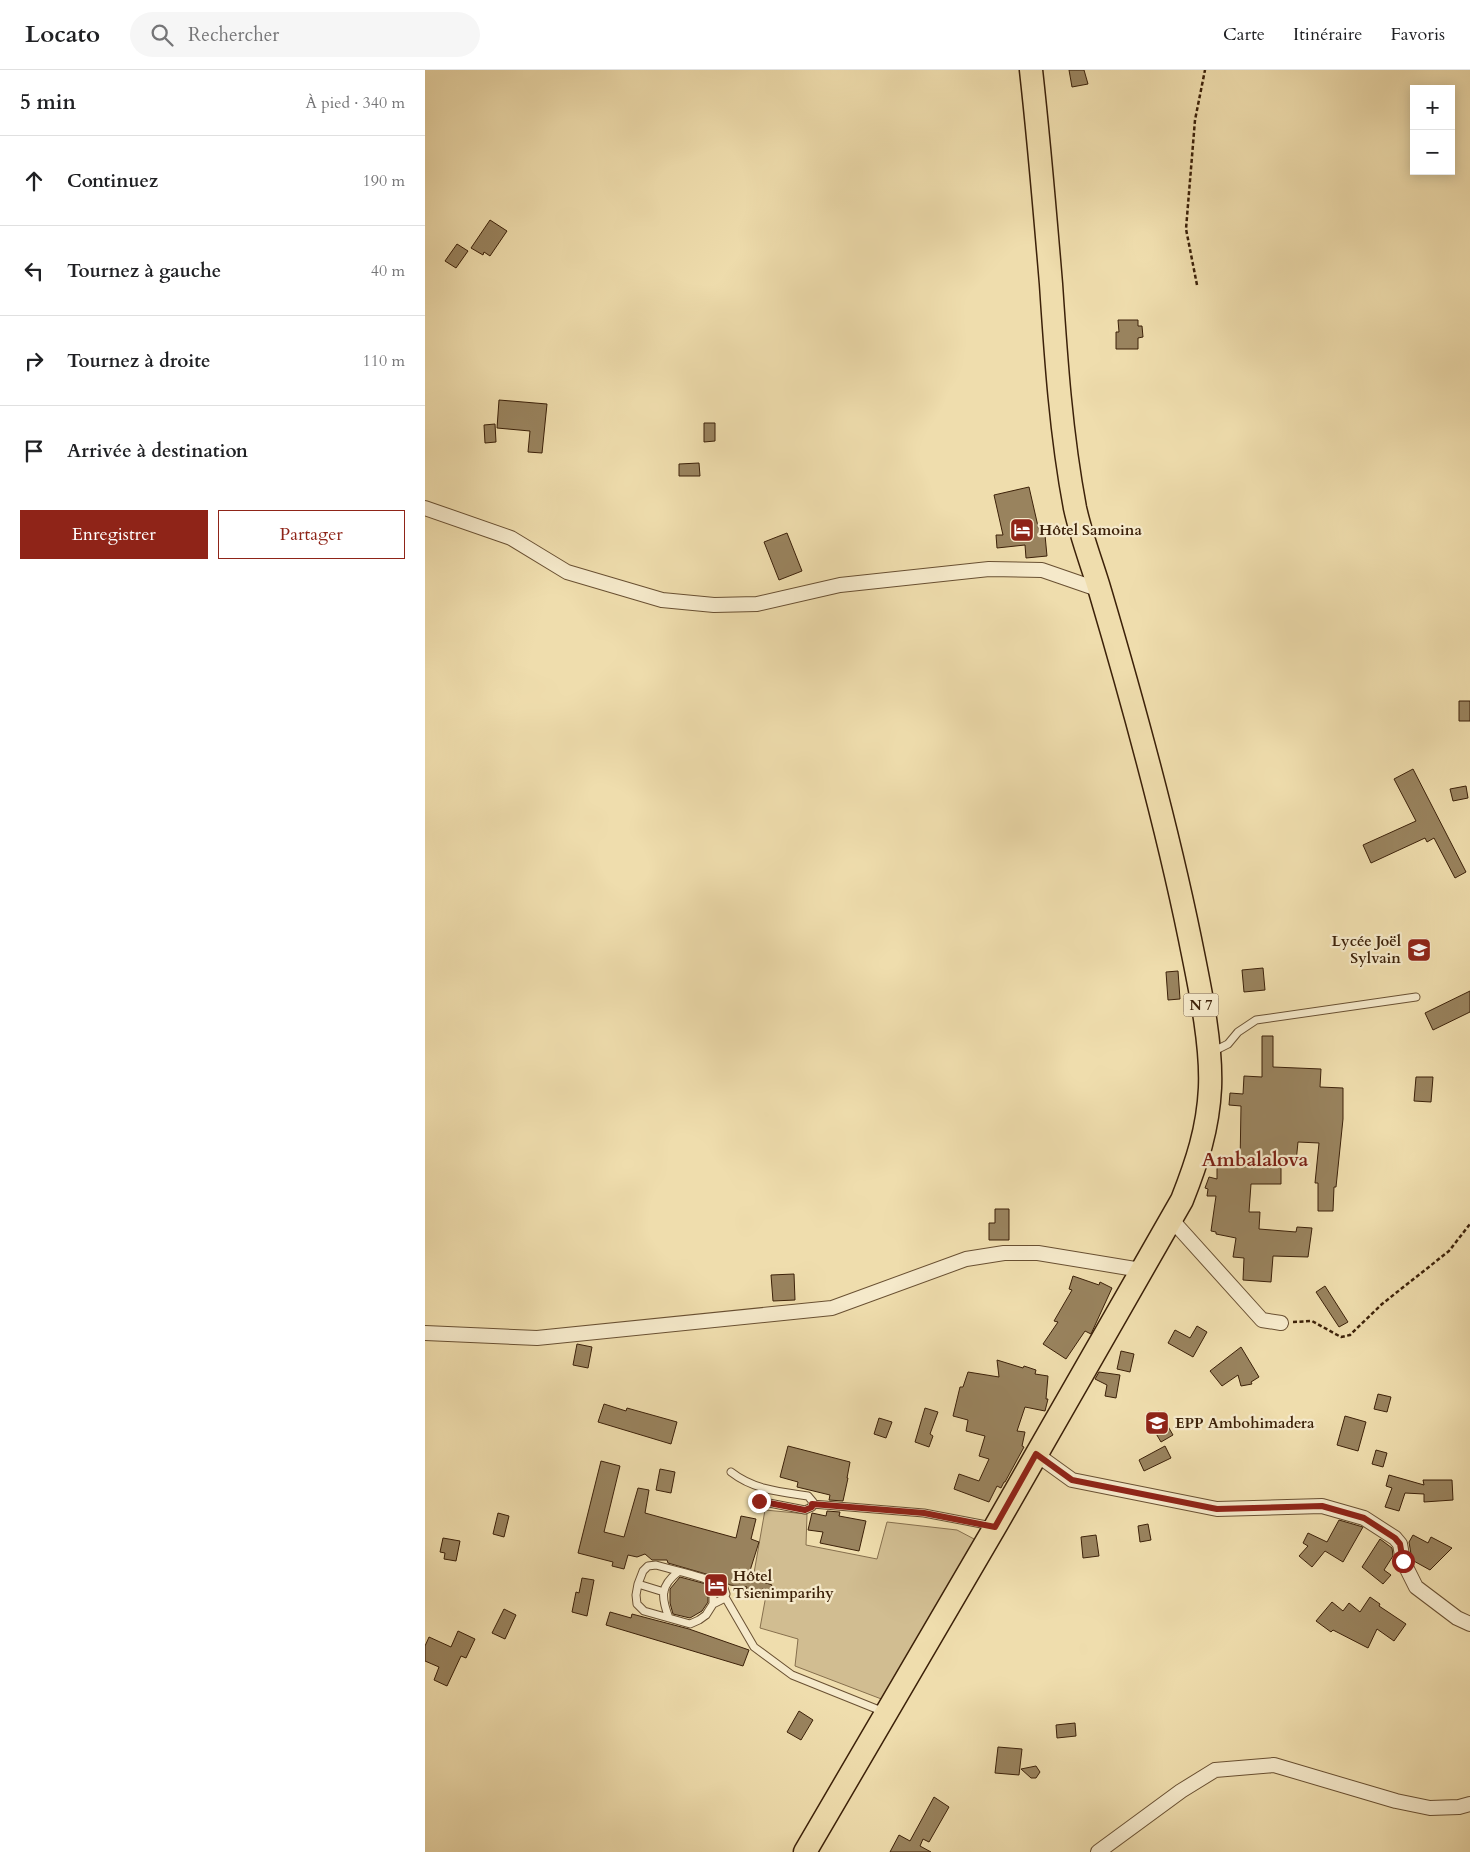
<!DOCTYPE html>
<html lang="fr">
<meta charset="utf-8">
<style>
:root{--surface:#fff;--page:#f6f6f6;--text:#202124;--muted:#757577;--line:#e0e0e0;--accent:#8f2418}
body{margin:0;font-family:Cardo,serif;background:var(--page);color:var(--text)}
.controls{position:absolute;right:15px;top:15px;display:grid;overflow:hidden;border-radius:0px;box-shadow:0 2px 12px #0003}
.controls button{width:45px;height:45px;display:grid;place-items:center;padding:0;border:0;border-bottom:1px solid var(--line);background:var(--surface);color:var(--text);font:25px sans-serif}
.stop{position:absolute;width:15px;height:15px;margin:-11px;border:4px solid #8f2418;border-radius:50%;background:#fff}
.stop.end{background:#8f2418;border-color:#fff;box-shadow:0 1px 5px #0008}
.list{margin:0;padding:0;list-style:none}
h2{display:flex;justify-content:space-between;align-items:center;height:65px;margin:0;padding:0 20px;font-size:21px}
h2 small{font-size:16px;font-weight:400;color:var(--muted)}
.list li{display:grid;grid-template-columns:32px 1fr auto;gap:15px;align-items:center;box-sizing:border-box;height:90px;padding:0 20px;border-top:1px solid var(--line)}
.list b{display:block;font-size:19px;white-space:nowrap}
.list em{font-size:16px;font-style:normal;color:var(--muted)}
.actions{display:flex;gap:10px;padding:15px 20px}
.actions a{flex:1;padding:11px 0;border:1px solid var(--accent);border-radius:0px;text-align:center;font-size:18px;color:var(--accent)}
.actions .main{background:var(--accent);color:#fff}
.icon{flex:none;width:28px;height:28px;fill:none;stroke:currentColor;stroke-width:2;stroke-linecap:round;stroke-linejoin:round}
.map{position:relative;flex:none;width:1045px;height:1782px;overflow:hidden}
header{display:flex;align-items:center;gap:30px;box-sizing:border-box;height:70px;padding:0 25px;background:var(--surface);border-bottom:1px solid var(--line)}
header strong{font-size:24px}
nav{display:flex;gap:28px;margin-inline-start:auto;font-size:18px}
.search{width:350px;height:45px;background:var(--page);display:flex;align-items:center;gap:12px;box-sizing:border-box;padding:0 18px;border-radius:28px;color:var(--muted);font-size:19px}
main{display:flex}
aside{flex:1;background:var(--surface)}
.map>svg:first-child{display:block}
.green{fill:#d1bd91;stroke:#866f4d}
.building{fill:#99835e;stroke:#3c2109}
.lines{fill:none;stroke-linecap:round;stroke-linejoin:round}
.lane-casing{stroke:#695032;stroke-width:9}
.street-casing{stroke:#695032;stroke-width:16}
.primary-casing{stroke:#3c2109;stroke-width:25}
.path{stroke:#3c2109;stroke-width:2.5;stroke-dasharray:4 2.5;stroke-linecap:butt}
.lane{stroke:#f5e9ca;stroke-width:7}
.street{stroke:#f5e9ca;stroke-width:14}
.primary{stroke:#efddad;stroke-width:22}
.route{stroke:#8f2418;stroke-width:6}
.labels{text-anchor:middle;stroke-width:4.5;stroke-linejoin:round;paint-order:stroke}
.shield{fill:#f5e9ca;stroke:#745d43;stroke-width:1}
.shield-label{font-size:14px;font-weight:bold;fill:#3c2109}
.poi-label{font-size:15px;font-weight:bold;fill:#3c2109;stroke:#f5e9ca;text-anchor:start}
.district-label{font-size:20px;font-weight:bold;fill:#7a1f14;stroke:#f5e9ca}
</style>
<header>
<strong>Locato</strong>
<div class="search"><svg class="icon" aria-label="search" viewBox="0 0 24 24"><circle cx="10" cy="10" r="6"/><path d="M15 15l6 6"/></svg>Rechercher</div>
<nav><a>Carte</a><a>Itinéraire</a><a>Favoris</a></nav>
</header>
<main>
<aside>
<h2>5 min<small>À pied · 340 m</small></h2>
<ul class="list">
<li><svg class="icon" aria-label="ahead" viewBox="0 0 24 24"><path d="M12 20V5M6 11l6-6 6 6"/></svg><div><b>Continuez</b></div><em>190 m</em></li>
<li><svg class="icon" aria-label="left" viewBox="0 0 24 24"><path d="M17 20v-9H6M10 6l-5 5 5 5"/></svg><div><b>Tournez à gauche</b></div><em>40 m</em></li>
<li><svg class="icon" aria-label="right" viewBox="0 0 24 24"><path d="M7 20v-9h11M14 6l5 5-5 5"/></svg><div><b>Tournez à droite</b></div><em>110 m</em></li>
<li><svg class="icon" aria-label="arrive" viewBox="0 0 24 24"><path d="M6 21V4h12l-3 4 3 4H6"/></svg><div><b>Arrivée à destination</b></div></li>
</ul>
<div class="actions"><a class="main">Enregistrer</a><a>Partager</a></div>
</aside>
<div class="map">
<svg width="1045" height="1782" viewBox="0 0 1045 1782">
<rect width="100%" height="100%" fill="#efddad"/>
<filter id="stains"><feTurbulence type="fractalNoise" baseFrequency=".004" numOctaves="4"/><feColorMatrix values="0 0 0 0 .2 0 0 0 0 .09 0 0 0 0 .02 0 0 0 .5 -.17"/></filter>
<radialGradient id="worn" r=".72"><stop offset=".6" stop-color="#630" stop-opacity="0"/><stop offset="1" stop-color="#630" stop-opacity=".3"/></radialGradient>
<path class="green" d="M340,1440l42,4 -1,31 71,14 10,-37 70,8 19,10 -92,160 -89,-34 3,-27 -38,-11 9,-49 -15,-6z"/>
<path class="building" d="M644,0h15l4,14 -16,3z
M65,150l17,11 -17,25 -6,-4 -1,3 -12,-7z
M32,174l11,7 -12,17 -11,-7z
M693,250h20v6h4l1,11 -5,1v11h-22v-17h3z
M74,330l48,4 -5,49 -14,-1 2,-21 -33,-3z
M279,353h11v18l-11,1z
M70,354l1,18 -11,1 -1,-18z
M274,393l1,13h-21v-12z
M604,417l11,48h5l2,21 -21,2 -1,-13 -28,3 -1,-13h7l-9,-40z
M362,463l15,38 -23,9 -15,-38z
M1034,631h11v20h-11z
M988,699l53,103 -11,6 -21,-40 -7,4 -2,-4 -54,25 -8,-18 53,-24 -22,-42z
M1041,716l2,12 -15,3 -3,-12z
M838,898l2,22 -21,2 -2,-22z
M753,901l2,28 -12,1 -2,-28z
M1045,921v21l-37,18 -8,-17z
M837,966h11v31l48,2 -1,18 23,1v31l-7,68h-2l-1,24h-15v-28h-3l4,-40 -21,-1 -2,20 -15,-1v23h-30l-2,28h11l-1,17 37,3 1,-5 15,1 -4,29 -35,-1 -2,26 -28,-2 1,-22 -11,-1 3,-19 -20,-4v-2l-5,-1 5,-35h-9l1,-7 -3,-1 4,-11 8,2v-14h23l1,-59 -12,-1 1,-12 13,1 1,-18 18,1z
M991,1007h17l-2,25 -17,-1z
M570,1139h14v31h-20v-17h6z
M369,1204l1,26 -22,1 -2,-26z
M648,1206l26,9 1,-3 12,6 -21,46 -6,-3 -19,28 -23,-15 15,-22 -4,-1 18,-31 -3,-1z
M900,1216l23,36 -9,5 -23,-35z
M772,1256l10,6 -14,25 -25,-14 7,-13 15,8z
M152,1274l15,3 -4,21 -15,-3z
M816,1277l18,30 -8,5 1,2 -11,2 -3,-11 -16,11 -12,-15z
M696,1281l13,3 -4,18 -13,-3z
M572,1290l26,8 1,-2 12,4 -1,4 13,2 -2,23h2l-3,12 -20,-4 -8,24 8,1 -3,14 2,1 -19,35h-1l-3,6 -4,-2 -8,16 -35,-13 5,-15 20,7 10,-22 -10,-3 6,-20 -19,-5 2,-11 -15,-4 7,-29h3l5,-15 31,5z
M674,1302l21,3 -4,23 -11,-2 2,-11 -12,-6z
M953,1324l13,3 -4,15 -13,-3z
M179,1334l22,7 1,-3 50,14 -6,22 -73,-22z
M500,1338l13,4 -8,22 3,2 -4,11 -14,-5z
M734,1341l14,24 -12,7 -13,-22z
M920,1346l21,6 -8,29 -21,-6z
M454,1348l13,4 -6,16 -12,-4z
M363,1376l62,16 -3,16h1l-5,23 -14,-1 1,-5 -33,-8 1,-5 -18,-5z
M740,1376l6,12 -27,13 -5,-11z
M951,1380l11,3 -4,14 -11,-3z
M176,1391l19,5 -16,66 20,5 14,-49 11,2 -4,23 91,25 5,-22 15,3 -5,20 8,3 -11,35 24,8 -2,5 -8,-1 -2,5 -14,-4 1,-3 -17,-2 -17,-9 -45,-13 -1,-3h-15l-7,-6 -8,3 -9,-2 -4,14 -12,-3 1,-4 -35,-9z
M235,1399l15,3 -4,21 -15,-3z
M964,1405l35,10 -1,-5h29l1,20 -29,2v-8l-19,-1 -6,18 -14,-4 7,-19 -6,-2z
M402,1441l13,1 -1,4 27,5 -7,30 -39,-8 3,-11 -15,-2 4,-17 14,3z
M73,1443l11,3 -5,21 -11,-3z
M914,1450l24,7 -20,35 -18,-11 -13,16 -13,-11 9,-10 -5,-3 5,-10 19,9z
M723,1454l3,16 -11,2 -2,-16z
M671,1465l3,21 -16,2 -2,-21z
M988,1465l15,8 3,-6 21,11 -22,22 -18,-10 -3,-18z
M18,1468l17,3 -4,20 -12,-2 1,-6 -5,-1z
M955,1469l12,9 1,8 -9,14 7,5 -8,9 -21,-17z
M255,1507l26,7 2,6v12l-6,9 -12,7 -17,-4 -3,-11v-14z
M157,1508l12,2 -7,36 -15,-4 4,-20 3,1z
M945,1527l10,7 -1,2 27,18 -12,17 -17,-12 -9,19 -35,-18 -2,2 -15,-11 16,-19 11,9 6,-8 11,9z
M79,1539l12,6 -11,24 -13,-6z
M185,1542l21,6 1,-4 57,15 60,21 -6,16 -137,-41z
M33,1561l17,8 -9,19 -5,-2 -14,30 -13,-6 5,-13 -14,-6v-15l4,-9 22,10z
M374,1641l14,9 -12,20 -14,-8z
M650,1653l1,13 -19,2 -1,-13z
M573,1677l24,2 -3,26 -24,-2z
M611,1696l4,6 -4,6h-5l-10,-9z
M509,1727l15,10 -20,35 -6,-3 -3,7 11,6h-41l9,-17 11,6z"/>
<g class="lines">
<defs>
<path id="lane" d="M787,982l16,-8 10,-12 18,-12 160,-23
M306,1402c23,18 50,20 77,24l5,6 -1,5 -7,3 -46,-9
M387,1434l112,9 68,13
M285,1511l3,8v15l-7,11 -7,5 -9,4 -46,-13 -7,-7 -1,-9 2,-11 5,-13 5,-5 8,-1c16,5 58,13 68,23l2,6 -3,5 -10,5
M213,1514l26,8
M300,1527l29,50 38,28 92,37
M244,1548c-8,-21 -9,-32 9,-46"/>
<path id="street" d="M0,438l86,30 56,34 95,28 52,5 43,-1 83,-19 149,-16 53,1 58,20
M746,1149l91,101 19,3
M0,1263l112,5 295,-30 134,-49 38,-6h34l103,17
M611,1384l36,26 145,29 105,-3 42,12 31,20 5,6 3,17 13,26 41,31 13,6
M673,1782l83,-61 34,-21 59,-5 122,36 34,7 29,-1 11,-3"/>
<path id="primary" d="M380,1782l190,-325 187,-327c15,-38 26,-71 28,-112 2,-46 -11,-104 -20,-149 -24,-117 -56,-233 -90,-348 -8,-27 -19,-55 -25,-83 -14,-74 -19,-149 -24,-224 -6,-72 -12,-143 -20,-214"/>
</defs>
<use href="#lane" class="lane-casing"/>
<use href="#street" class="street-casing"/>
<use href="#primary" class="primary-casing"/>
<path class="path" d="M772,215l-11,-56 9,-109 10,-50
M868,1252l19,-1 29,16 9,-2 32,-31 67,-53 21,-27"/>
<use href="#lane" class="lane"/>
<use href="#street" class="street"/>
<use href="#primary" class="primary"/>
</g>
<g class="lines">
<path class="route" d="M334,1431l46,9 7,-3v-3l112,9 71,14 41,-73 36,26 145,29 105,-3 42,12 31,20 5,6 3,17"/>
</g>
<defs>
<symbol id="hotel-square" viewBox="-11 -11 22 22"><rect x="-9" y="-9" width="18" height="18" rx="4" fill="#8f2418" stroke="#f5e9ca"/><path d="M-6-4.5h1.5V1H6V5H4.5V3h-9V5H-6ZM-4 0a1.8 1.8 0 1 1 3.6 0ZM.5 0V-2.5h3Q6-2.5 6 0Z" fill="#fff"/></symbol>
<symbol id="school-square" viewBox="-11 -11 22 22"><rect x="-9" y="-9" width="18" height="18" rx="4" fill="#8f2418" stroke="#f5e9ca"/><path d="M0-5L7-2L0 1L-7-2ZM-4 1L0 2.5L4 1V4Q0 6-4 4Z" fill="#fff"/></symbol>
</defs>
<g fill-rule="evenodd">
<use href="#hotel-square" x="583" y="446" width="28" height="28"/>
<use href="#school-square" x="980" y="866" width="28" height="28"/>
<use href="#school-square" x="718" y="1339" width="28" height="28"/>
<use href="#hotel-square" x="277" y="1501" width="28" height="28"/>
</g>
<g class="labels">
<rect class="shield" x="758.5" y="923.5" width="35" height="23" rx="4"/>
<g class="shield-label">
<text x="776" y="940">N 7</text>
</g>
<g class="poi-label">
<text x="614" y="465">Hôtel Samoina</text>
<text x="976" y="876" text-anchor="end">Lycée Joël<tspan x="976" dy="17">Sylvain</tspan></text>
<text x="750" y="1358">EPP Ambohimadera</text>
<text x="308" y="1511">Hôtel<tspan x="308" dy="17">Tsienimparihy</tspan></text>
</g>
<g class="district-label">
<text x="830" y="1096">Ambalalova</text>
</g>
</g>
<rect width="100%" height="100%" filter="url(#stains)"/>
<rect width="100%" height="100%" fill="url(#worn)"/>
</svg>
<div class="controls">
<button>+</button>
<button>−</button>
</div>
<div class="stop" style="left:978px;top:1491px"></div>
<div class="stop end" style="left:334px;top:1431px"></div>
</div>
</main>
